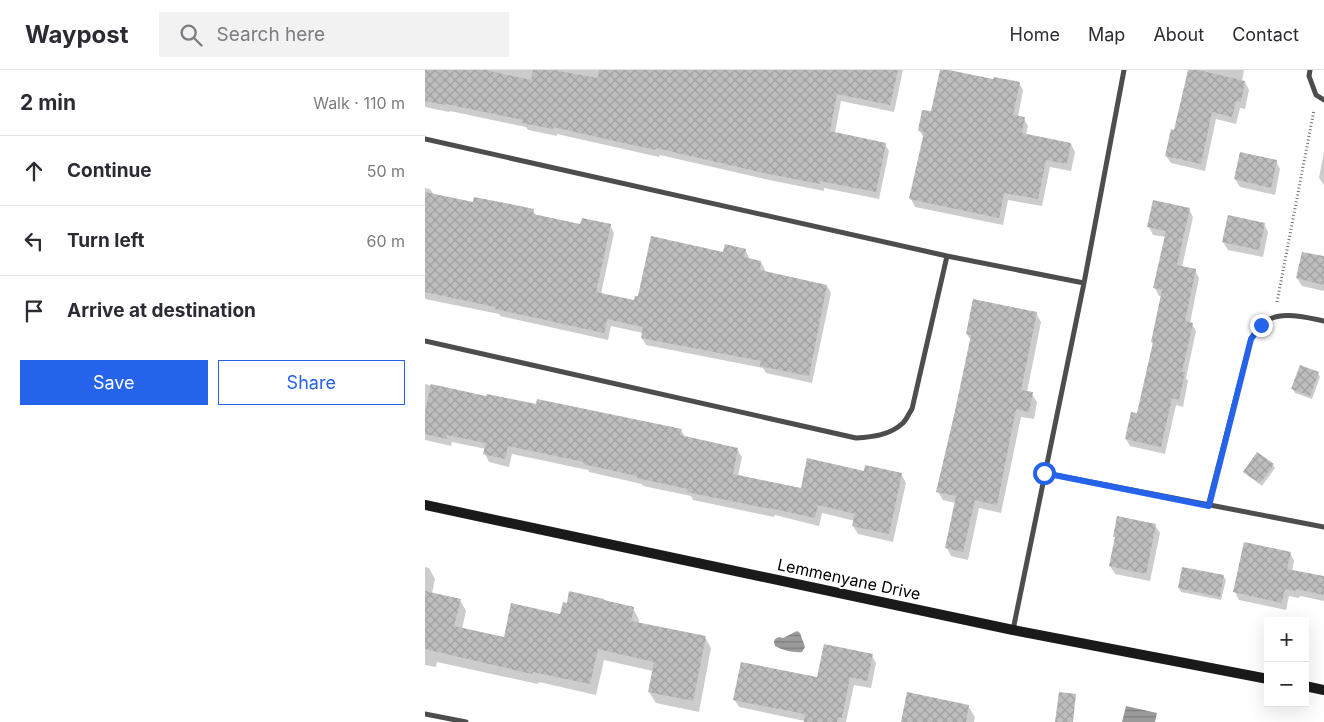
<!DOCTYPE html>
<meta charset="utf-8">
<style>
:root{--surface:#fff;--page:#f2f2f3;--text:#2b2b33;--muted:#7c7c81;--line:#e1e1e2;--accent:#2563eb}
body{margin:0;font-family:Inter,sans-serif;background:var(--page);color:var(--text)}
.controls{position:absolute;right:15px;bottom:15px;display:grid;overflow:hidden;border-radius:0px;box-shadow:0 5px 20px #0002}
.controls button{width:45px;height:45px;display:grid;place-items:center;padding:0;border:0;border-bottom:1px solid var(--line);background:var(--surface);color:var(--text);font:25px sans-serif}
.stop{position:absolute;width:15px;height:15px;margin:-11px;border:4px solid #2563eb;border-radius:50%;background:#fff}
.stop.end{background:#2563eb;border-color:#fff;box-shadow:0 1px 5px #0008}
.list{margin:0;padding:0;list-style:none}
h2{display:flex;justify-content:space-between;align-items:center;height:65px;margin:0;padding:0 20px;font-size:21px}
h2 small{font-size:16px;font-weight:400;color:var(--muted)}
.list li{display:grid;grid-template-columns:32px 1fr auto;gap:15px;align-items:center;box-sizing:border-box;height:70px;padding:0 20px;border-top:1px solid var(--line)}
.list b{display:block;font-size:19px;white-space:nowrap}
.list em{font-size:16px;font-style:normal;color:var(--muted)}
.actions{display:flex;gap:10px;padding:15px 20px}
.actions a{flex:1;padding:11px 0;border:1px solid var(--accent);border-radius:0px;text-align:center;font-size:18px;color:var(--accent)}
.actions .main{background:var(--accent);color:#fff}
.icon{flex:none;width:28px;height:28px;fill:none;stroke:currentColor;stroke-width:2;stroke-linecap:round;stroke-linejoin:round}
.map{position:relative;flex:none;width:899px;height:652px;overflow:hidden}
header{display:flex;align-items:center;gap:30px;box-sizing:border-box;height:70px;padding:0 25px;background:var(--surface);border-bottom:1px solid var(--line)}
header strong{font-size:24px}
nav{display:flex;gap:28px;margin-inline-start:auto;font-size:18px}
.search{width:350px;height:45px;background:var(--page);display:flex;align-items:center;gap:12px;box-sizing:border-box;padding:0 18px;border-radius:0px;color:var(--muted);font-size:19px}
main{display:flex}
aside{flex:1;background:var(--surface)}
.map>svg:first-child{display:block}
.water{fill:url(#water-rules)}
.shadow{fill:#0003}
.building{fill:url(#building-cross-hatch)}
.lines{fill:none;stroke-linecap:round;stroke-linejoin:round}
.path{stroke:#6f6f6f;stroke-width:3;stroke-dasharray:1 2.5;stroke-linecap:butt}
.street{stroke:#4d4d4d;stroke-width:5}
.secondary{stroke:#1a1a1a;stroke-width:10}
.route{stroke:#2563eb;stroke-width:6}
.labels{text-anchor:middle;stroke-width:4;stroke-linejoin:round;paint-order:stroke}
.street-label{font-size:16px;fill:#000;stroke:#fff}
</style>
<header>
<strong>Waypost</strong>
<div class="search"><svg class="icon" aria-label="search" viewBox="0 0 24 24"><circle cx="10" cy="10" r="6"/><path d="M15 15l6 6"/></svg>Search here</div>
<nav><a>Home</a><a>Map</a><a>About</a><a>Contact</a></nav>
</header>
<main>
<aside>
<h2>2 min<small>Walk · 110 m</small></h2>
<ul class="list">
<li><svg class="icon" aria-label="ahead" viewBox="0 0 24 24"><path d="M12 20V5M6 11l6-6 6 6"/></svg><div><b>Continue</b></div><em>50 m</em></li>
<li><svg class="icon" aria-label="left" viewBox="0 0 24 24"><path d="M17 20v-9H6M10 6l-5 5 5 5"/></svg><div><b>Turn left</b></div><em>60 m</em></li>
<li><svg class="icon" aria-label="arrive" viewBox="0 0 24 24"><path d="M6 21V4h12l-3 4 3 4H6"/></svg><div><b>Arrive at destination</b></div></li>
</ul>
<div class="actions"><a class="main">Save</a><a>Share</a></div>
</aside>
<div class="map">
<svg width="899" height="652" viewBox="0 0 899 652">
<defs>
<pattern id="water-rules" width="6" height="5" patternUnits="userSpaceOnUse" patternTransform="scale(1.25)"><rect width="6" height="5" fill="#9b9b9b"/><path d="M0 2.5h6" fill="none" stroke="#7c7c7c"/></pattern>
<pattern id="building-cross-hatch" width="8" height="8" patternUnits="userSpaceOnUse" patternTransform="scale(1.25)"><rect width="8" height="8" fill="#bdbdbd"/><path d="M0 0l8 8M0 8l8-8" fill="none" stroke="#a1a1a1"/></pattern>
</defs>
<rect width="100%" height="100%" fill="#fff"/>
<path class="water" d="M372,561l3,2 5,14 -3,5c-8,1 -20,-2 -27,-6l-1,-4 1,-3 4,-2 4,1z
M701,636l31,7 -2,9h-33z"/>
<path class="shadow" d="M0,0h478l-9,42 -53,-11 -6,32 50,11 4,7 -10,48 -55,-11v3l-55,-11 -109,-25 -1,2 -102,-23v2l-29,-6 -2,-3 -76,-16 -1,1 -24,-5z
M516,0l53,10 25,3 4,7 -5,27 6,2 4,7 -2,9 45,9 4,8 -4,19 -21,-4 -8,39 -34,-6 -5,25 -88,-18 -4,-8 13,-61 -5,-8 13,-17z
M764,0l10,2v-2h45l-2,12h3l4,8 -4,19 -5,-1 -4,16 -20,-5 -11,52 -34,-8 -5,-7 9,-25z
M899,82v33l-5,-7z
M851,91l4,8 -5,26 -35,-8 -5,-8z
M0,118l5,1 4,6 40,8 59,8 3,4 45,10h29l4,8 -13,61 34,8 89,-48 21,-4 4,7v3l12,2 4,8v2l62,14 4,7 -19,90 -46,-10 -3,-5 -117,-23 -4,-7 1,-5 -32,-7 -3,14 -108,-24 -1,-2 -74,-15z
M764,139l4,8 -11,50 13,3 4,8 -9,45 2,1 4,7 -10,47 2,3 -5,26 -7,-2 -11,49 -35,-8 -4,-7 12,-25 16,-69 -2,-3 9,-46h-2l-4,-8 11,-51 -13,-2 -4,-8z
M839,154l4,8 -5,25 -35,-7 -5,-8z
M899,188v33l-22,-5 -5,-8z
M611,243l5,9 -14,70 5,2 5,8 -3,17 -13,-2 -20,96 -22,-5 -11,52 -17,-4 -4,-8 9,-45 -13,-3 -5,-8 33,-151 -4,-7z
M893,303l2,4 -8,22 -17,-6 -2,-4z
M0,314l62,14 194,32 4,7 52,12 5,8 -4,19 64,13 63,-17 36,2 5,9 -13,59 -35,-8 -5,-8 2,-5 -33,-8 -3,13 -44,-11 -1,2 -81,-17 -2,-4 -48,-10 -1,-2 -53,-12 -1,-2 -76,-16 -3,13 -20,-5 -4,-8 1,-5 -34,-7 -1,4 -26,-6z
M848,395l2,3 -13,18 -15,-11 -2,-3z
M730,455l5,8 -10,48 -35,-7 -5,-8 6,-27 -2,-3z
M865,483l4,8 -2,10 32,7v23l-24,-5 -1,2 -10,-2 -3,14 -47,-10 -4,-8z
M0,497l4,1 6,11 -3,14 28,7 6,11 -4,18 43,9 56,-23 44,-13 28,6 6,12 -1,4 67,13 6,11 -12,64 -43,-9 -7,-11 4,-21 -49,-11 -8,35 -57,-13 -1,2 -101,-22 -1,5 -11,-2z
M798,506l3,4 -5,20 -40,-8 -2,-4z
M447,586l4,7 -5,25 -17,-3 -8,37h-41v-1l-66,-14 -5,-8 84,-20z
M543,636l7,11 -1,5h-72z"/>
<path class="building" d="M0,0h60l46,10 2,-10h20l45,8 1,-8h299l-8,35 -53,-11 -7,37 56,12 -10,49 -56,-11v3l-56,-11 -108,-25 -1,2 -102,-23v2l-31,-6 1,-3 -77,-16 -1,1 -20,-4z
M515,0h9l44,9 1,-2 26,5 -7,33 12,2 -3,16 49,10 -4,21 -21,-4 -8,39 -34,-6 -5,25 -90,-19 15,-67 -6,-1 4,-21 9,1z
M763,0h10l47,11 -4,21 -5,-1 -4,16 -20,-5 -11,52 -36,-8 6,-27 3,1z
M815,82l37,8 -6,28 -37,-9z
M0,122l48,10 1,-5 41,8 19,4 -1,5 47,10 2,-6 29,6 -15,68 38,8 1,-4h3l13,-60 72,16 2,-8 21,5 -2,8 17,4 -1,9 67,15 -18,91 -49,-10 1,-5 -120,-23 2,-11 -36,-8 -3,14 -109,-24v-2l-70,-15z
M728,130l37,8 -13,57 19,4 -11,52 8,2 -11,49h3l-6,28 -7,-2 -11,49 -36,-8 6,-27 6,1 16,-71h-2l11,-52 -9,-2 13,-57 -19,-4z
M803,145l37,8 -6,27 -37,-8z
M877,182l22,4v29l-28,-7z
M548,229l64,13 -16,78 12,2 -4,20 -13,-3 -19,96 -22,-5 -12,52 -18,-4 11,-52 -20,-4 19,-81 16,-76 -5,-1z
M875,295l19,7 -9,24 -19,-7z
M6,314l55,12 1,-2 49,10 1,-5 145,30 -2,6 58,13 -5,26 68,14 6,-30 57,13 1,-6 37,8 -13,61 -37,-8 3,-12 -37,-9 -3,13 -45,-10v1l-83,-17 1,-3 -51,-11v-2l-54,-12 1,-2 -76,-16 -3,13 -22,-5 3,-11 -39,-8v4l-22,-5v-22z
M832,382l17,12 -14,19 -17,-11z
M692,446l39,8 -10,50 -37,-8 6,-29h-2z
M819,472l47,10 -4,17 37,7v19l-28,-6 -1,2 -10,-2 -3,14 -49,-11z
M757,497l42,8 -4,22 -42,-9z
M0,521l36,8 -7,27 50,11 7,-34 49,11 3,-12 4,1 2,-12 35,8v1l30,7 -3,14 75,15 -13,65 -45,-9 6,-30 -56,-13 -8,35 -57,-12 -1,2 -107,-25z
M399,574l49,10 -6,27 -17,-4 -8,41 -4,-1 -1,5h-33l1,-8 -72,-14 8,-38 76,15z
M482,622l62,13 -3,17h-65z
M634,622l17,2 -3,28h-18z"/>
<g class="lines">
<path class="path" d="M852,232l37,-192"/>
<path class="street" d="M885,0l-1,6 7,19 8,5
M0,69l522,117 137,27
M0,271l431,97c17,-1 34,-3 47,-15 4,-4 6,-10 9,-14l35,-153
M619,403l280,54
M783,436l43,-167c3,-4 6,-9 9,-13 16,-17 44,-9 64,-5
M588,560l71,-347 40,-213
M0,644l41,8"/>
<path class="secondary" d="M0,435l588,125 255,49
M880,616l19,4"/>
</g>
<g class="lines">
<path class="route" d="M619,403l165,33 42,-167 10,-14"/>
</g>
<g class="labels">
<g class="street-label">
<text transform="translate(424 509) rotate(12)" y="6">Lemmenyane Drive</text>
</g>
</g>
</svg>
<div class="controls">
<button>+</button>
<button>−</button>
</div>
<div class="stop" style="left:619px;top:403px"></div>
<div class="stop end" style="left:836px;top:255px"></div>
</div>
</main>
